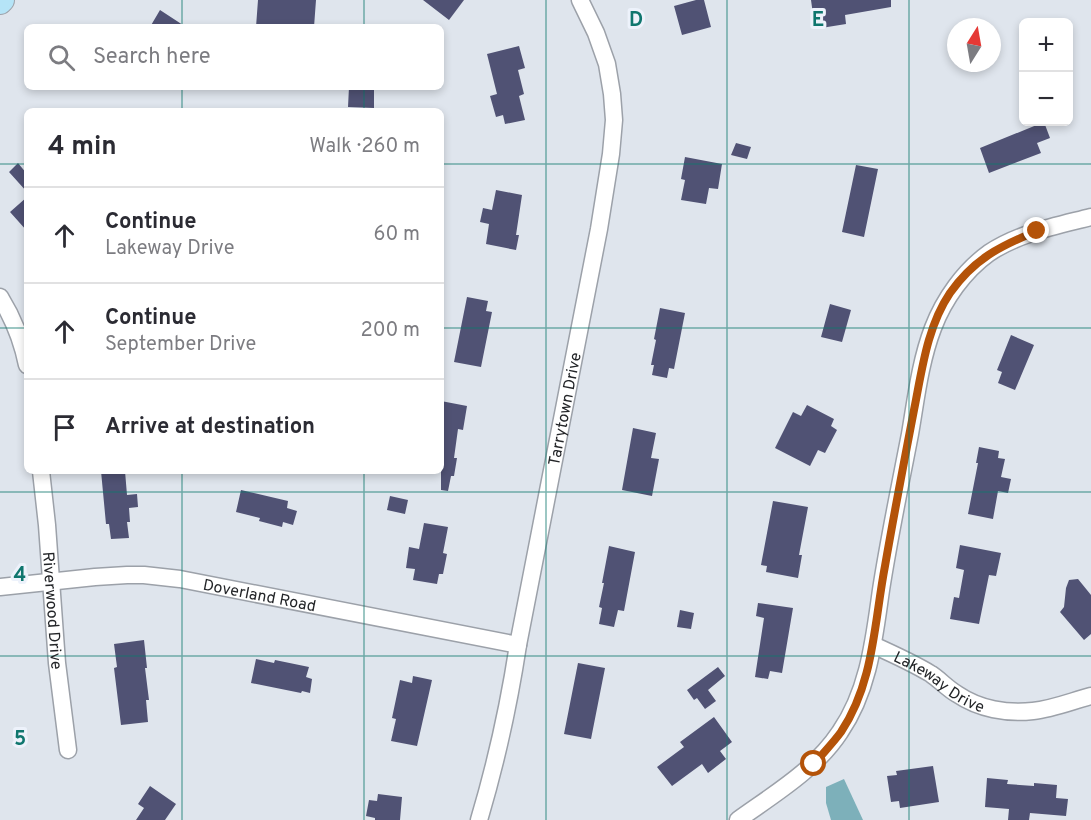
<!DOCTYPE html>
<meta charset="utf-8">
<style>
:root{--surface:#fff;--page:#f7f7f7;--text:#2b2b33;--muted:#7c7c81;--line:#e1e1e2}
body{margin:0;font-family:Overpass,sans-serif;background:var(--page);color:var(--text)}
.controls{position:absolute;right:18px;top:18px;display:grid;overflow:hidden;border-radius:9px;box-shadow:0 3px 9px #0003}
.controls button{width:54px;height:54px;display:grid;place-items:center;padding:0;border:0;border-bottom:2px solid var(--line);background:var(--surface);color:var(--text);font:30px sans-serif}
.compass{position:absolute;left:947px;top:18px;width:54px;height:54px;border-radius:50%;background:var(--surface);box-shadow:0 3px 9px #0003;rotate:11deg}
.stop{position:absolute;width:18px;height:18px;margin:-14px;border:4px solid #b45309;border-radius:50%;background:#fff}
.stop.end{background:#b45309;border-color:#fff;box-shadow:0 2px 6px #0008}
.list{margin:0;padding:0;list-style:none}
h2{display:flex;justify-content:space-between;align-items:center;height:78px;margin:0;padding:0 24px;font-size:26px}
h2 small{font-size:20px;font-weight:400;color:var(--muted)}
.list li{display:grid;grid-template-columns:39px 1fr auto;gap:18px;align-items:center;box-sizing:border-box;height:96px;padding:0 24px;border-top:2px solid var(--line)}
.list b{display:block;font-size:22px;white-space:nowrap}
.list p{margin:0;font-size:20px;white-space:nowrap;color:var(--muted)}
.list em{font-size:20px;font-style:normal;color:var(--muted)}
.icon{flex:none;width:33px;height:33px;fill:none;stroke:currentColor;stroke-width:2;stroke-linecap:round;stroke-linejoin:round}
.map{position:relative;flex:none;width:1091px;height:820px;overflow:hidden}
.search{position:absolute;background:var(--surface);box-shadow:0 3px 9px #0003;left:24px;top:24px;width:420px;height:66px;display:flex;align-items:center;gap:15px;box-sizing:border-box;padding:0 21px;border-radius:9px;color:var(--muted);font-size:22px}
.panel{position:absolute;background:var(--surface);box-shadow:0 3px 9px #0003;left:24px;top:108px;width:420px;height:366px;border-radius:9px}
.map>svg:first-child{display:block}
.water{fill:#7db0ba}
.building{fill:#505274}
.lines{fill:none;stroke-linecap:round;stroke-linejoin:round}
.street-casing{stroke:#9ca1a9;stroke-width:19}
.secondary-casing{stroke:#9ca1a9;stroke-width:26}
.street{stroke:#fff;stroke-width:16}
.secondary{stroke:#b5e4f7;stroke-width:24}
.route{stroke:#b45309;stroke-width:8}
.grid{fill:none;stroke:#0f766e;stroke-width:1.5;stroke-opacity:0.55}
.labels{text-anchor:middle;stroke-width:6;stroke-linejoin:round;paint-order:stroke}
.street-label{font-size:16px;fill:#232528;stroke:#edf2fb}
.grid-label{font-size:20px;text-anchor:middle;font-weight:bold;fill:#0f766e;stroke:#edf2fb;stroke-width:6;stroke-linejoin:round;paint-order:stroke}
</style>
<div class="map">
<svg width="1091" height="820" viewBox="0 0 1091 820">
<rect width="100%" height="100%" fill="#dfe5ed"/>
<path class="water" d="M844,779l19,41h-32l-5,-17v-16z"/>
<path class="building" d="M258,0h58l-2,27h-58z
M423,0h41l-15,20z
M696,0h8l7,27 -29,8 -8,-29z
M811,0h80v7l-46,8 1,9 -31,5z
M160,10l26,17h-36z
M519,46l6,22 -7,2 6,24 -5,2 6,24 -20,4 -2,-9 -7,2 -6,-21 7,-2 -10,-40z
M349,87h25v21l-26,-1z
M1044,122l6,16 -13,5 4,10 -52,20 -9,-25z
M736,143l15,4 -4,12 -16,-4z
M685,157l37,7 -4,25 -9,-1 -3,16 -25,-4 4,-20 -4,-1z
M18,163l9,11v18l-18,-20z
M856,165l22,4 -14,68 -22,-5z
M496,190l26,5 -6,40h3l-3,15 -30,-6 3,-20 -9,-2 3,-14 9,2z
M27,197v34l-17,-19z
M467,297l21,4 -2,10 6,1 -11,55 -27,-5z
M830,304l21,6 -9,32 -21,-5z
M660,308l25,5 -11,56 -5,-1 -2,10 -15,-3 2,-10h-3l5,-25 -2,-1z
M1011,335l23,10 -19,45 -17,-7 4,-11 -5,-2z
M441,401l26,5 -4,24 -5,-1 -4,29h3l-3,18h-3l-3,15 -7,-1z
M807,405l27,14 -3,7 6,4 -12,23 -7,-3 -8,16 -35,-18 18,-36 8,4z
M633,428l23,5 -5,25 8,1 -7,37 -30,-6z
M979,447l20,4 -1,7 7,1 -4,18 10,2 -3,14 -10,-2 -5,28 -25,-5 10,-51h-2z
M101,471h24l2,24 10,-1 1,13 -9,1 1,14h-3l2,16 -18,1 -2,-15h-3z
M241,490l47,11 -1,7 10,3 -4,14 -10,-3 -1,5 -23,-6 1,-3 -24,-6z
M390,496l18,4 -3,14 -18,-4z
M773,501l35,6 -9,48h3l-4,23 -32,-6 1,-6 -6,-1z
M424,523l24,4 -5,26 4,1 -4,20h-4l-2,10 -24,-4 2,-11 -9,-1 3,-21 10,2z
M960,545l41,8 -5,23 -7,-1 -10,49 -29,-5 4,-22 5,1 5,-28 -8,-2z
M609,546l26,6 -11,59 -6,-1 -4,17 -15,-3 3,-16 -3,-1 5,-24h-2z
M1078,579l13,16v39l-7,6 -24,-28 4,-5 2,-19 3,-8z
M758,603l35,5 -11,65 -12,-2 -2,8 -13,-2 9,-59 -8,-2z
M680,610l14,3 -3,16 -14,-2z
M144,640l3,28h-2l4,32h-3l2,22 -27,3 -7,-57 3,-1 -3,-23z
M256,659l18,4 1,-3 34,7 -3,10 6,2 -2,14 -8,-2 -1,2 -50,-10z
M578,663l27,5 -14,71 -27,-5z
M718,667l7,9 -17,14 8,11 -11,8 -8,-11 -3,2 -7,-10z
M413,676l19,4 -15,66 -26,-5 5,-22 -4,-1 8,-38 12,3z
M714,717l18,25 -12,9 6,8 -18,14 -6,-9 -30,22 -15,-19 27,-20 -4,-5z
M933,766l6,36 -39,6 -1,-7 -8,1 -4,-26 10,-1 -1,-4z
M987,778l21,2 -1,4 27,2v-3l23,2 -1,13 12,1 -2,17 -36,-3 -1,7h-21l1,-11 -24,-2z
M150,786l26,18 -11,16h-29l8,-12 -6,-4z
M378,794l24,3 -2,23h-25v-2l-9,-2 3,-16 8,1z"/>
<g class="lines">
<defs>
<g id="street">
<path d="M0,297c13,21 22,43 27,68"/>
<path id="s1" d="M41,471l6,54 10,138 11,87"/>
<path id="s2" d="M0,587l95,-10 32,-2h17l36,4 338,66"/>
<path id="s3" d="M873,645c20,9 40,18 58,29 9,6 17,15 26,20 22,15 50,20 76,17 20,-2 39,-10 58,-15"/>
<path id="s4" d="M479,820c17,-57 30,-116 39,-175l81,-416 12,-75 3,-34 -2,-26 -5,-30 -11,-31 -16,-33"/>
<path d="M738,820c36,-26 77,-50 102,-88 29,-42 34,-93 41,-142 8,-52 19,-104 29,-156 6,-35 10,-72 23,-106 11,-29 31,-57 56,-75 30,-20 67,-27 102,-36"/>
</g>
<path id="secondary" d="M0,2l2,-2"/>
</defs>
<use href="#street" class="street-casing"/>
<use href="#secondary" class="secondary-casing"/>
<use href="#street" class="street"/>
<use href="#secondary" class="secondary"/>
</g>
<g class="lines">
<path class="route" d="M814,764c9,-11 19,-21 27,-32 33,-49 33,-109 44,-166 9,-52 19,-104 29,-156 8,-40 13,-83 36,-117 24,-34 50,-47 87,-62"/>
</g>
<path class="grid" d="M182,0v27M364,0v27M546,0v820M727,0v820M909,0v820M182,87v24M364,87v24M0,164h27M441,164h650M0,328h27M441,328h650M182,471v349M364,471v349M0,492h1091M0,656h1091"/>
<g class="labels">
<g class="street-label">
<text dy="6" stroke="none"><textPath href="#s4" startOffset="420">Tarrytown Drive</textPath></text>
<text dy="6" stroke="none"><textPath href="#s2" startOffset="262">Doverland Road</textPath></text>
<text dy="6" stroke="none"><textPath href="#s1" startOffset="140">Riverwood Drive</textPath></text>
<text dy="6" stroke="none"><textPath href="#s3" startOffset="76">Lakeway Drive</textPath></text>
</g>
</g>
<g class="grid-label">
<text x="636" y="26">D</text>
<text x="818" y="26">E</text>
<text x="20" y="581">4</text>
<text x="20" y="745">5</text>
</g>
</svg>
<div class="controls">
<button>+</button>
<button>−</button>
</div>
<svg class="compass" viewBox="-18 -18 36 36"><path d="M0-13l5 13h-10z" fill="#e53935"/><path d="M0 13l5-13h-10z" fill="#7c7c81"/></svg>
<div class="stop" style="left:814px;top:764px"></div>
<div class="stop end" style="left:1037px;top:231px"></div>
<div class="search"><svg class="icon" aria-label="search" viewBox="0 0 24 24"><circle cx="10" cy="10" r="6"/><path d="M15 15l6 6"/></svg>Search here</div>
<section class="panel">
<h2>4 min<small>Walk · 260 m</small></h2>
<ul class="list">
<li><svg class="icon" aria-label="ahead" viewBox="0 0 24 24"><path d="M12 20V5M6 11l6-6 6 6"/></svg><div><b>Continue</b><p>Lakeway Drive</p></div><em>60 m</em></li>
<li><svg class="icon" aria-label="ahead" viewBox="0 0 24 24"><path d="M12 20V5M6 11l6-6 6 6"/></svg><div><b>Continue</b><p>September Drive</p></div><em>200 m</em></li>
<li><svg class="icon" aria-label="arrive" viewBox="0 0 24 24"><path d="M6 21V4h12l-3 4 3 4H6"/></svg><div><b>Arrive at destination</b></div></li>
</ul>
</section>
</div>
